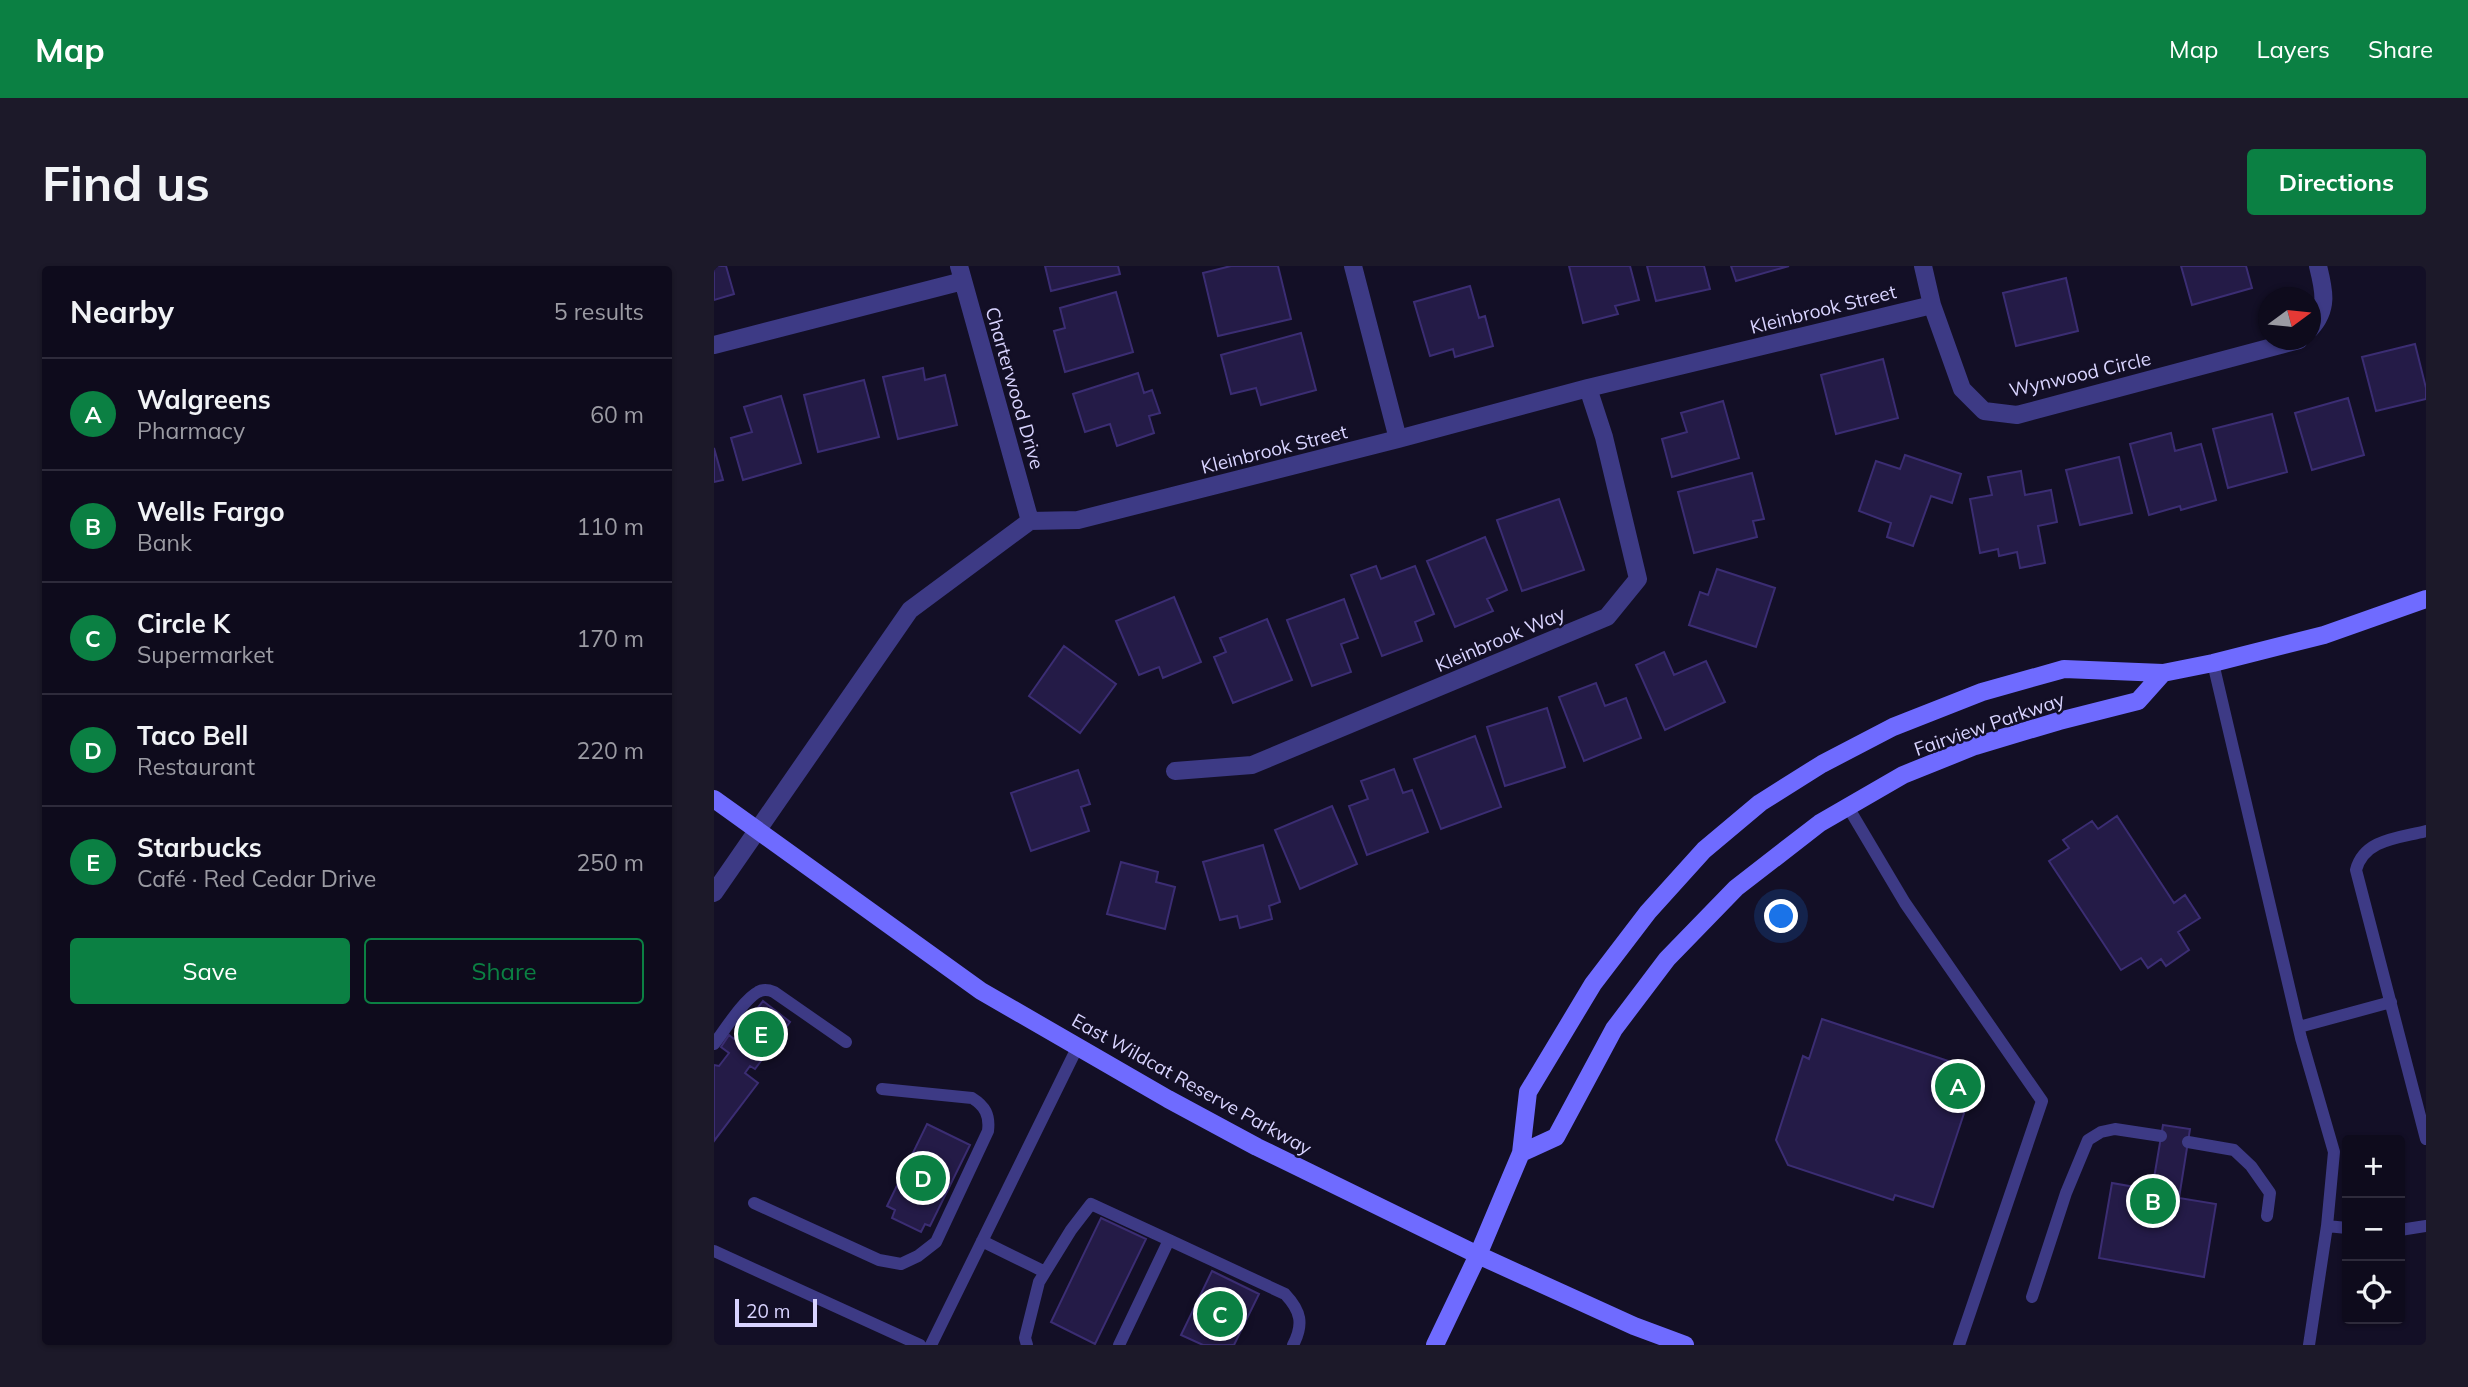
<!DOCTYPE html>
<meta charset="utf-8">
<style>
:root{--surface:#0e0b1c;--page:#1c1929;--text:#f1f3f6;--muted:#9b9ba3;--line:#2e2b3b;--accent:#0b8043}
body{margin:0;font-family:Mulish,sans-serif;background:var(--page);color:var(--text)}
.controls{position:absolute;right:21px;bottom:21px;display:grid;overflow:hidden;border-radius:7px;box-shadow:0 2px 5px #0004}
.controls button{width:63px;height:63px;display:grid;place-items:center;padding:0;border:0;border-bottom:2px solid var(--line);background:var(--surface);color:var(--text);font:35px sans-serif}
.compass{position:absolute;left:1544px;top:21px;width:63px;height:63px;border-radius:50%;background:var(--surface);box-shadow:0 2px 5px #0004;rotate:75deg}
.scale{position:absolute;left:21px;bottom:18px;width:82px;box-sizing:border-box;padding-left:7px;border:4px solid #d9d4ff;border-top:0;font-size:19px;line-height:24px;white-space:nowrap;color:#d9d4ff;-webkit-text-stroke:5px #130f26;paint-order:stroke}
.you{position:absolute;left:1068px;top:651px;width:24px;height:24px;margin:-18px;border:5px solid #fff;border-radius:50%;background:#1a73e8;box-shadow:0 0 0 10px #1a73e833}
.badge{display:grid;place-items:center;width:46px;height:46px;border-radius:50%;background:var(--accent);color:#fff;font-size:23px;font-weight:700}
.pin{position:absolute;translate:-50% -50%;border:4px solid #fff;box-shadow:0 2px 7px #0006}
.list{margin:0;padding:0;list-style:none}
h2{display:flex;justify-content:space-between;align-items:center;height:91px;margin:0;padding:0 28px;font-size:30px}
h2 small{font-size:23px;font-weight:400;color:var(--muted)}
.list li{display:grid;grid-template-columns:46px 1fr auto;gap:21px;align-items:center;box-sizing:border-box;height:112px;padding:0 28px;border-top:2px solid var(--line)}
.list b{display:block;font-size:26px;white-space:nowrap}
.list p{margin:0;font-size:23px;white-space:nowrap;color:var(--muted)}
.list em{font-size:23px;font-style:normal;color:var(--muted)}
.actions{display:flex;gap:14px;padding:21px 28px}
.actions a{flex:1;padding:16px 0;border:2px solid var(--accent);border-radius:7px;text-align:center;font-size:24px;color:var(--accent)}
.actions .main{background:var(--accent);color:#fff}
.icon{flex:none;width:38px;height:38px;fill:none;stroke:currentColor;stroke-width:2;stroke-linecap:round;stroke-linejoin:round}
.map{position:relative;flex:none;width:1712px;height:1079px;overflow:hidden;border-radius:7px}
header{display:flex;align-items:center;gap:42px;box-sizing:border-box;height:98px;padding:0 35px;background:var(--accent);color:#fff}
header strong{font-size:33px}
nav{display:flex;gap:38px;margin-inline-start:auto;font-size:24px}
.intro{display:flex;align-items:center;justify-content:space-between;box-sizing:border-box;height:168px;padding:0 42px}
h1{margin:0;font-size:49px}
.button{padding:18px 32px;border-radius:7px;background:var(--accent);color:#fff;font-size:24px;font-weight:700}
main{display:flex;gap:42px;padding:0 42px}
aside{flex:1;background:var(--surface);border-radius:7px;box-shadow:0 2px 5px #0004}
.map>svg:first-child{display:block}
.building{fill:#241b47;stroke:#3b2d73;stroke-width:2}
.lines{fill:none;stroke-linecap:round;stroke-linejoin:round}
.lane{stroke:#3d3a85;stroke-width:12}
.street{stroke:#3d3a85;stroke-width:18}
.secondary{stroke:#6f6bff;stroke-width:18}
.labels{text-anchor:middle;stroke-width:5;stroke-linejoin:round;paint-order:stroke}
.street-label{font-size:19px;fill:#d9d4ff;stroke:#130f26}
</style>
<header>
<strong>Map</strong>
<nav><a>Map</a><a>Layers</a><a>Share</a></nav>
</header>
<div class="intro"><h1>Find us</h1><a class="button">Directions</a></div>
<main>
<aside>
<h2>Nearby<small>5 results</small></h2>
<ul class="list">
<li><span class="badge">A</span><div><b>Walgreens</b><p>Pharmacy</p></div><em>60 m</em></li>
<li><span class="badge">B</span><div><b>Wells Fargo</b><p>Bank</p></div><em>110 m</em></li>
<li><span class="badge">C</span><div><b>Circle K</b><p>Supermarket</p></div><em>170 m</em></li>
<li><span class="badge">D</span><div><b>Taco Bell</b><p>Restaurant</p></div><em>220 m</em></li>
<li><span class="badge">E</span><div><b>Starbucks</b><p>Café · Red Cedar Drive</p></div><em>250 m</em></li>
</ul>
<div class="actions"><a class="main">Save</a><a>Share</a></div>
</aside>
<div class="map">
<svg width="1712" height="1079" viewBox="0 0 1712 1079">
<rect width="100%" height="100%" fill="#130f26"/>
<path class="building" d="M0,0h12l8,28 -20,6z
M331,0h73l2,8 -69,17z
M517,0h47l13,53 -73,17 -15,-63z
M855,0h61l9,34 -24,6 3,8 -35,9z
M933,0h57l6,23 -54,12z
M1017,0h58l-53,15z
M1467,0h65l6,22 -60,17z
M1352,12l12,53 -62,15 -13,-53z
M756,20l9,32 6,-2 8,30 -38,11 -2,-8 -23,7 -16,-54z
M402,26l17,60 -68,20 -11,-41 11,-3 -5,-20z
M587,67l15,57 -55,15 -5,-17 -25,6 -10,-39z
M1701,78l11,44v11l-50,12 -14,-54z
M1169,93l15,59 -62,16 -15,-59z
M209,102l2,12 20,-5 12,50 -59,14 -15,-62z
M424,107l6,20 8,-3 8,23 -11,3 5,17 -37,13 -7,-22 -25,8 -12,-38z
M150,114l15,57 -61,15 -14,-57z
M67,130l20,67 -58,17 -12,-42 21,-6 -8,-25z
M1634,132l16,57 -52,15 -17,-57z
M1009,135l16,57 -67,19 -10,-38 25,-7 -6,-19z
M1558,148l15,58 -59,16 -15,-59z
M1457,167l4,18 26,-7 15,56 -35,10 -1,-4 -31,9 -19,-71z
M0,182l9,32 -9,2z
M1191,189l56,19 -9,29 -21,-7 -18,50 -26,-9 4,-14 -32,-12 17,-50 24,8z
M1405,191l13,56 -52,12 -14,-55z
M1307,205l4,24 26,-5 6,32 -19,4 7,37 -25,5 -3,-16 -18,4 -1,-7 -18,4 -10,-54 22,-4 -4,-18z
M1038,207l12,46 -11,2 4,16 -63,16 -16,-61z
M845,233l25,71 -62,21 -25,-71z
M771,271l22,53 -20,9 6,12 -38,16 -28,-66z
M662,300l5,13 34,-13 19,48 -19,8 7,19 -40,15 -31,-81z
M1003,303l58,19 -19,59 -67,-22 11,-33 8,3z
M460,331l27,65 -38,16 -4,-11 -20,8 -23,-54z
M630,333l14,39 -17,6 10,28 -39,14 -25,-66z
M553,353l25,61 -59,23 -19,-46 12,-5 -6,-14z
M350,380l52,38 -36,49 -51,-37z
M950,386l10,23 32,-14 19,41 -60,28 -29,-65z
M882,417l9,23 21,-8 15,40 -57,23 -25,-64z
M833,442l18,59 -60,19 -18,-59z
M761,470l26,71 -60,22 -27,-70z
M680,503l9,24 9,-3 16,42 -61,23 -18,-49 19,-7 -7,-18z
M364,504l12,34 -9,3 8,24 -58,20 -20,-58z
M618,540l25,58 -57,25 -25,-59z
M1403,550l57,87 11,-8 15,23 -22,14 11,18 -23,16 -5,-7 -13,9 -7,-10 -20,12 -72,-109 20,-13 -6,-8 29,-19 6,8z
M549,579l17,57 -11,4 3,13 -32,9 -3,-12 -17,4 -17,-58z
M407,596l37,10 -2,10 19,5 -10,42 -58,-15z
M49,735l27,21 -35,47 -5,-3 -5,7 13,10 -44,58v-76l5,1 10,-13 -8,-6 8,-12 5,4z
M1108,753l156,52 -45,136 -38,-12 -2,5 -105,-35 -12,-25 27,-84 6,3z
M213,858l43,21 -40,81 -5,-2 -4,8 -29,-14 3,-8 -8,-4z
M1449,859l27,4 -11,69 37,6 -12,73 -105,-19 13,-75 40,7z
M387,952l45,21 -51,105 -44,-22z
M498,1005l47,23 -25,51h-31l-22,-10z"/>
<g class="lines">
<path class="lane" d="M1499,397l88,375 33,114 -7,74 -18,119
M1134,541l57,96 137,198 -83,244
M1712,565c-27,7 -62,8 -70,39l70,269
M1585,761l92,-25
M0,778c10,-13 30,-45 44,-52 5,-3 11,-2 16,0l72,50
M1474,876l46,8 17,16 19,27 -3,23
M40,937l125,57 22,4 17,-8 18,-14 52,-111c2,-16 -3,-25 -16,-33l-90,-9
M1613,960l20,2
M1686,964l26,-4
M455,974l116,54c16,17 19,30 8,51
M268,975l63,31
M0,985l206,94
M1318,1031l34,-104 22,-53 13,-8 14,-3 46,7
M217,1079l147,-299
M313,1079l-2,-7 14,-56 32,-52 20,-26 78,36 -50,105"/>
<path class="street" d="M245,0l71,255
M639,0l45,173
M1209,0l9,39 30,84 22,22 33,4 282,-75
M1596,63c19,-20 14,-39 8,-63
M0,79l249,-64
M461,505l77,-6 355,-148 31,-38 -34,-142 -16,-49
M0,627l196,-283 120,-89 48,-1 320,-81 190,-51 344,-83"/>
<path class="secondary" d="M0,533l267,192 187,108 89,48 221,108 156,71 51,19
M807,887l35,-16 58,-108 53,-70 69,-71 84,-65 83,-48 72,-29 84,-25 79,-20 25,-28
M721,1079l43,-90 43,-102 7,-61 65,-108 55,-72 56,-62 56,-47 62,-39 71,-37 89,-35 82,-23 99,4 50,-10 111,-28 102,-36"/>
</g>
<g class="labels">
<g class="street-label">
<text transform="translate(1109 43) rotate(-14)" y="7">Kleinbrook Street</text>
<text transform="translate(1366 108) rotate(-13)" y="7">Wynwood Circle</text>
<text transform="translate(301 122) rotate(74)" y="7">Charterwood Drive</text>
<text transform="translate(560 183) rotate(-14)" y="7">Kleinbrook Street</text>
<text transform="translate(786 373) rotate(-23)" y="7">Kleinbrook Way</text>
<text transform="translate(1275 458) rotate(-19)" y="7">Fairview Parkway</text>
<text transform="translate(478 818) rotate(29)" y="7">East Wildcat Reserve Parkway</text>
</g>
</g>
</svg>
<div class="controls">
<button>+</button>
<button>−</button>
<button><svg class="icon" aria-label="locate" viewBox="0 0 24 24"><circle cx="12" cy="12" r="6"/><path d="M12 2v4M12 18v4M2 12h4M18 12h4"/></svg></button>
</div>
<svg class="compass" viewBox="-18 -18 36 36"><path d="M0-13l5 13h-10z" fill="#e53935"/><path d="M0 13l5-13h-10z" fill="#9b9ba3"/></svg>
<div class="scale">20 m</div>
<div class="you"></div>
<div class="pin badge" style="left:1244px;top:820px">A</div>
<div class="pin badge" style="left:1439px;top:935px">B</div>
<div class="pin badge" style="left:506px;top:1048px">C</div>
<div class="pin badge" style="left:209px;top:912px">D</div>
<div class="pin badge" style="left:47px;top:768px">E</div>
</div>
</main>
